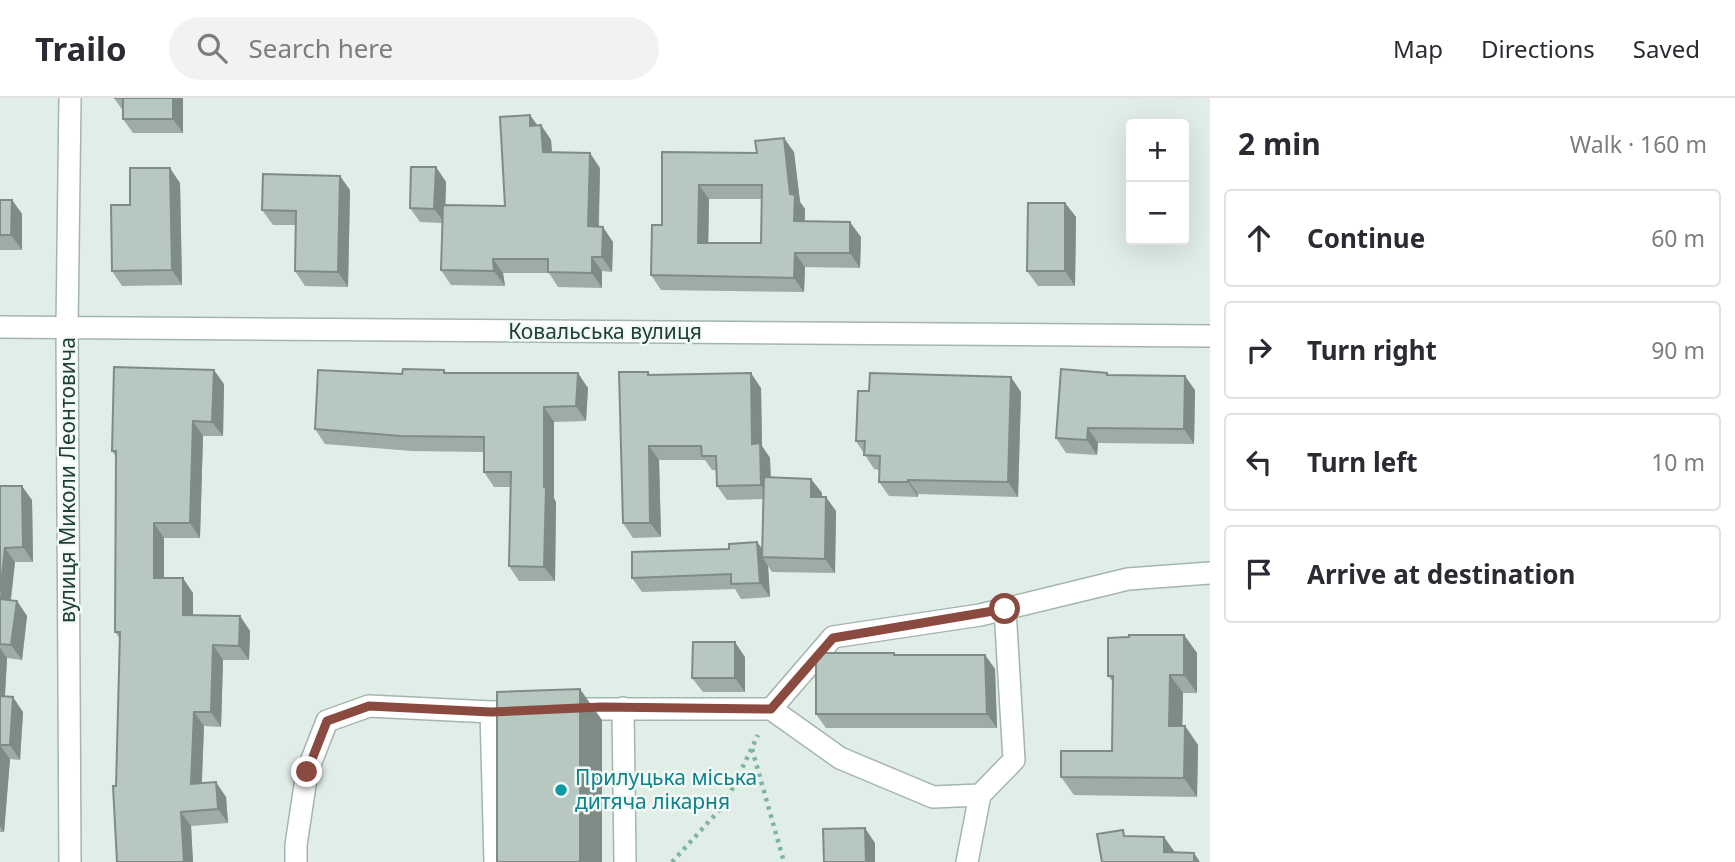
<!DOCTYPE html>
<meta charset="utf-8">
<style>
:root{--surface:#fff;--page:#f2f2f3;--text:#2b2b33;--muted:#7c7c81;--line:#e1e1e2}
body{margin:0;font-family:"Noto Sans",sans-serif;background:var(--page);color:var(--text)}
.controls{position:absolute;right:21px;top:21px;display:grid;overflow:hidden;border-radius:7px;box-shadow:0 7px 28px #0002}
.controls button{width:63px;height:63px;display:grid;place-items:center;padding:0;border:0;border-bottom:2px solid var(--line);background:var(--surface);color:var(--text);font:35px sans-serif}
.stop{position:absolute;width:21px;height:21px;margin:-16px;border:5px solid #8a4a3f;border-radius:50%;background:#fff}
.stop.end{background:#8a4a3f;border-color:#fff;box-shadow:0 2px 7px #0008}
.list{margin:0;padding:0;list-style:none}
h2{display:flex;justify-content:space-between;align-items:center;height:91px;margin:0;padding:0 28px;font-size:30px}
h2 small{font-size:23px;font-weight:400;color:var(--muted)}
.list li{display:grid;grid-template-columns:46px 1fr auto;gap:21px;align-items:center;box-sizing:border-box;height:98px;margin:0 14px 14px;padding:0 14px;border:2px solid var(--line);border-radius:7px}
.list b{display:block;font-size:26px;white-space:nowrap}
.list em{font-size:23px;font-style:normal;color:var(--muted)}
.icon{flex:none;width:38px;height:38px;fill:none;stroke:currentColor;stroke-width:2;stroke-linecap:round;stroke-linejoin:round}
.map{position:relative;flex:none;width:1210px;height:764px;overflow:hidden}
header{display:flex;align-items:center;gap:42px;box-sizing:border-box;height:98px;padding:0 35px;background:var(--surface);border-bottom:2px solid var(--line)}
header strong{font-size:33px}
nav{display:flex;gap:38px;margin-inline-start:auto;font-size:24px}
.search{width:490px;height:63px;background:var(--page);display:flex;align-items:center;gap:18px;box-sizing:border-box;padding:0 24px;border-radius:38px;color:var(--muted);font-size:26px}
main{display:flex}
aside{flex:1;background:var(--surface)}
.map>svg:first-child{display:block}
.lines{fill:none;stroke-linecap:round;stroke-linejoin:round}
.minor-casing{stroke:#a3b6ae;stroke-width:24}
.path{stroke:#7db5a0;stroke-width:4.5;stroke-dasharray:3.5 5;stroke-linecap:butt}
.minor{stroke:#fff;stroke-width:21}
.wall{fill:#9daca5;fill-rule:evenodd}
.shaded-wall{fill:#7f8c86}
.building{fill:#b6c8c0;stroke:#7f8c86;stroke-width:2;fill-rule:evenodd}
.route{stroke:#8a4a3f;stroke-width:9}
.culture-dot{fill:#0f9aa8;stroke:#f2f9f5;stroke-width:2.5}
.labels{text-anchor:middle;stroke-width:5;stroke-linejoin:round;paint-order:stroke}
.street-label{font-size:21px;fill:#1f4035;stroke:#f2f9f5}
.culture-label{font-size:21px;fill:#0d838f;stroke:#f2f9f5;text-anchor:start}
</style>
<header>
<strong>Trailo</strong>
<div class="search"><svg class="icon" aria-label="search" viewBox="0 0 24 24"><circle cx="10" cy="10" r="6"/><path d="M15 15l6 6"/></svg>Search here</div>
<nav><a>Map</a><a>Directions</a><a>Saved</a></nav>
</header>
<main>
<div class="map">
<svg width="1210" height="764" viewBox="0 0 1210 764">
<rect width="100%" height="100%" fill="#e1ede7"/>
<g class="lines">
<defs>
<path id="minor" d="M70,0l-3,230 3,534
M0,229l1210,9
M623,610l2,154
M565,611h206l62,-72 147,-22 148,-36 82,-6
M771,611l69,49 93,39 47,-2 34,-35 -9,-151
M491,614l4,150
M296,764v-17l11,-73 20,-51 42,-15 122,6 35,-2
M967,764l13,-67"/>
</defs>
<use href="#minor" class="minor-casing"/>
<path class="path" d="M752,651l32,113
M672,764l53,-58 33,-69"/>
<use href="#minor" class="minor"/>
</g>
<path class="wall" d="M114,0h69v35h-50l-10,-14v-8z
M530,17l7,11 4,-1 10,15 1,12 48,16 -1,59 14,15 -1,30 -10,-1v17l-44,-1 -9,-14h-46l2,13 -54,-1 -10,-15 1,-47 -22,-1 -10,-14 26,-41 10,15 -1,23 60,1z
M662,54l95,1 37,-1 6,50 5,7v12l56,16 -1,31 -55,-1 -1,25 -143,-2 -10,-15 11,-50zM709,101h53l-1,44h-53z
M180,85l2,102 -60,1 -10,-15z
M350,92l-2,97 -43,-1 -10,-15 1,-46h-23l-11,-15z
M0,102h12l10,14v36h-22z
M1065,105l11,14 -1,69h-37l-11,-15z
M444,272l3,3 141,15 -2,33 -32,1v77l2,3 -1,79h-36l-10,-15 2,-79h-17l-10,-15v-20l-72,-1 -87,-7 -10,-15 87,-55z
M648,274l3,3 110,13 1,58 8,12 1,19 40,2 11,14 -1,4 15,14 -1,62 -63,-1 -4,-6 2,31 -29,2 -6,-10 -93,3 -10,-14 130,-29 2,-50 -37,1 -10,-14 -1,-16h-4l-7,-10h-46l2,77 -28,1 -10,-15z
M1108,277l87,15 -1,54 -96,-1 -1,12 -31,-2 -10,-15z
M224,286l-1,52h-20l-3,102h-36v40l29,15v22l47,1 10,15 -1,29h-26l-2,67 -17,-1 -2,57 24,14 2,26 -37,3 2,36h-76l-1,-76 4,-147 -5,-7 1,-175 -4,-6z
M1021,294l-3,105 -100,-3v3l-29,-1 -10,-14v-12l-5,-1 -18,-28z
M0,388l32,14 1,62h-18l-4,38 6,1 10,15 -5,44 -15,-2 -2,39 18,15 -3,48 -10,-1 -6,73h-4z
M1184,537l13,18v40h-14l-1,33h3l13,19 -1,52 -123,-2 -13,-18 51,-26 1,-69 -5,-6 21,-39z
M895,557h90l10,14 2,59h-171l-10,-14z
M745,559v35h-42l-11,-14z"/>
<path class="shaded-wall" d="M173,0h10v35l-10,-14z
M530,17l10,14 -10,-3z
M541,27l10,15 2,27 -10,-15z
M784,40l10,14 6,50 5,7 -1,27 -10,-15z
M590,55l10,15 -2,73 -10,-15z
M436,69l10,15 -1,41 -11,-14z
M170,70l10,15 2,102 -10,-15z
M340,78l10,14 -2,97 -10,-15z
M699,87l10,14 -1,58 -10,-14z
M12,102l10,14v36l-11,-15z
M1065,105l11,14 -1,69 -10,-15z
M850,124l11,15 -1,31 -10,-15z
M603,129l10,15 -1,30 -10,-15z
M795,155l10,14 -1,25 -10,-14z
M592,159l10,14v17l-10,-15z
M493,161l10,14 2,13 -11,-15z
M214,272l10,14 -1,52 -11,-14z
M578,275l10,15 -2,33 -10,-15z
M751,275l10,15 1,58 8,12 1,41 -10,-14 -9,-41z
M1185,278l10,14 -1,54 -10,-15z
M1011,279l10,15 -3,105 -10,-15z
M544,309l10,15v76l2,4 -1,79 -11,-14z
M193,323l10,15 -3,102 -10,-15z
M1088,330l10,15 -1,12 -10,-15z
M649,348l10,14 2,77 -11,-14z
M811,381l11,14 -1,18 -10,-14z
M908,382l10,14v3l-10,-15z
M22,388l10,14 1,62 -10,-15z
M826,399l10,14 -1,62 -10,-14z
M154,425l10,15v55l-10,-15z
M757,444l11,14 -6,1 6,9 2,31 -10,-14z
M5,450l10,14 -6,51 -9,-13z
M183,480l10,15v36l-10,-14z
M17,503l10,15 -5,44 -11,-15z
M240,518l10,15 -1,29 -10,-14z
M1184,537l13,18v40l-13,-18z
M735,544l10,15v35l-10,-14z
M213,547l10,15 -2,67 -10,-15z
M0,550l7,10 -3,52 -4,-5z
M985,557l10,14 2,59 -10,-14z
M1170,577l13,18 -1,52 -13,-19z
M580,591l22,31v142h-22z
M13,599l10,15 -3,48 -10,-15z
M194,614l10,14 -3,72 -10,-14z
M1185,628l13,19 -1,52 -13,-19z
M0,647l10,14 -6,73 -4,-6z
M216,684l10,15 2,26 -10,-14z
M181,714l10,14 2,36h-9z
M865,730l10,15v19h-9z
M1164,739l10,14v11l-10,-10z
M1194,755l6,9h-6z"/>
<path class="building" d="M114,0h59v21h-50v-21z
M530,17v11l11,-1 2,27 47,1 -2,73 15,1 -1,30h-10v16l-44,-1v-13h-55l1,12 -53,-1 2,-65 62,1 -5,-89z
M784,40l6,56 5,1 -1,26 56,1v31h-55l-1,25 -143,-3 1,-50h10v-73l95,1 -2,-12zM699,87h63l-1,58h-63z
M411,69h25l-2,42 -24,-1z
M130,70h40l2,102 -60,1 -1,-66h19z
M263,76l77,2 -2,96 -43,-1 1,-60 -34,-1z
M0,102h12l-1,35h-11z
M1028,105h37v68h-38z
M114,269l100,3 -2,52 -19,-1 -3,102h-36v55h29v37l57,1 -1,30 -26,-1 -2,67h-17l-3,72 25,-2 2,27 -37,3 3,50h-67l-4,-76h3l4,-154h-5l1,-181h-4z
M403,271l41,1v3h134l-2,33 -32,1v80h2l-2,80 -35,-1 2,-94h-27v-35l-83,-1 -86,-7 3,-59 84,4z
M1061,271l46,4v2l78,1 -1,53 -96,-1 -1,12 -31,-2z
M619,274h29v3l103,-2 1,71 8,-1 1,42 -44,1 -1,-30h-14l-1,-10h-52l1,77h-27z
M870,275l141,4 -3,105 -100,-2v2h-29l1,-26 -16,-1 1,-14h-9l2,-50h11z
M764,379l47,2v18h15l-1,62 -63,-2z
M0,388h22l1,61 -18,1 -5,44z
M757,444l3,41 -29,1v-10l-99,4v-26l97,-3v-5z
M0,501l17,2 -6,44 -11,-1z
M1129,537h55v40h-14l-1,51h16l-1,52 -123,-1v-26h51l1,-75h-5v-38l21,-1z
M693,544h42v36h-43z
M816,555h78v2h91l2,59h-171z
M580,591v173h-83v-170z
M0,598l13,1 -3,48h-10z
M865,730l1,34h-42l-1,-33z
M1123,732l1,6 40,1v15l30,1v9h-92l-5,-28z"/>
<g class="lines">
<path class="route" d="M307,674l20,-51 42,-15 122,6 110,-5 170,2 62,-71 172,-29"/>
</g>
<circle class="culture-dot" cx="561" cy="692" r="7"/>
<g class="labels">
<g class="street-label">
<text x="605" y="241">Ковальська вулиця</text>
<text transform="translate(68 382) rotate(-90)" y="7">вулиця Миколи Леонтовича</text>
</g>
<g class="culture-label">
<text x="575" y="687">Прилуцька міська<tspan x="575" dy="24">дитяча лікарня</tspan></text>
</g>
</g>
</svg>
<div class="controls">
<button>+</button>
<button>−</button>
</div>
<div class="stop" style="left:1005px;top:511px"></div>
<div class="stop end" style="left:307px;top:674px"></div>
</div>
<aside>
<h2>2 min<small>Walk · 160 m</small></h2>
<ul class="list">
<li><svg class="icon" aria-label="ahead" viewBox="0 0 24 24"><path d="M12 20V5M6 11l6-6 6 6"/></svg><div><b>Continue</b></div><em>60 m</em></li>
<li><svg class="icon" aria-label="right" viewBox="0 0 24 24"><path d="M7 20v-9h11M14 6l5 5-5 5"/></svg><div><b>Turn right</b></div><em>90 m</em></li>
<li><svg class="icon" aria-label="left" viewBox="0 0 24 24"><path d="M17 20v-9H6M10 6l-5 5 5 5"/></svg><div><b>Turn left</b></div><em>10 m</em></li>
<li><svg class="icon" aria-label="arrive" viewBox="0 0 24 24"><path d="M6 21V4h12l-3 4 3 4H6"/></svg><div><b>Arrive at destination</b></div></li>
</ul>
</aside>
</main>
